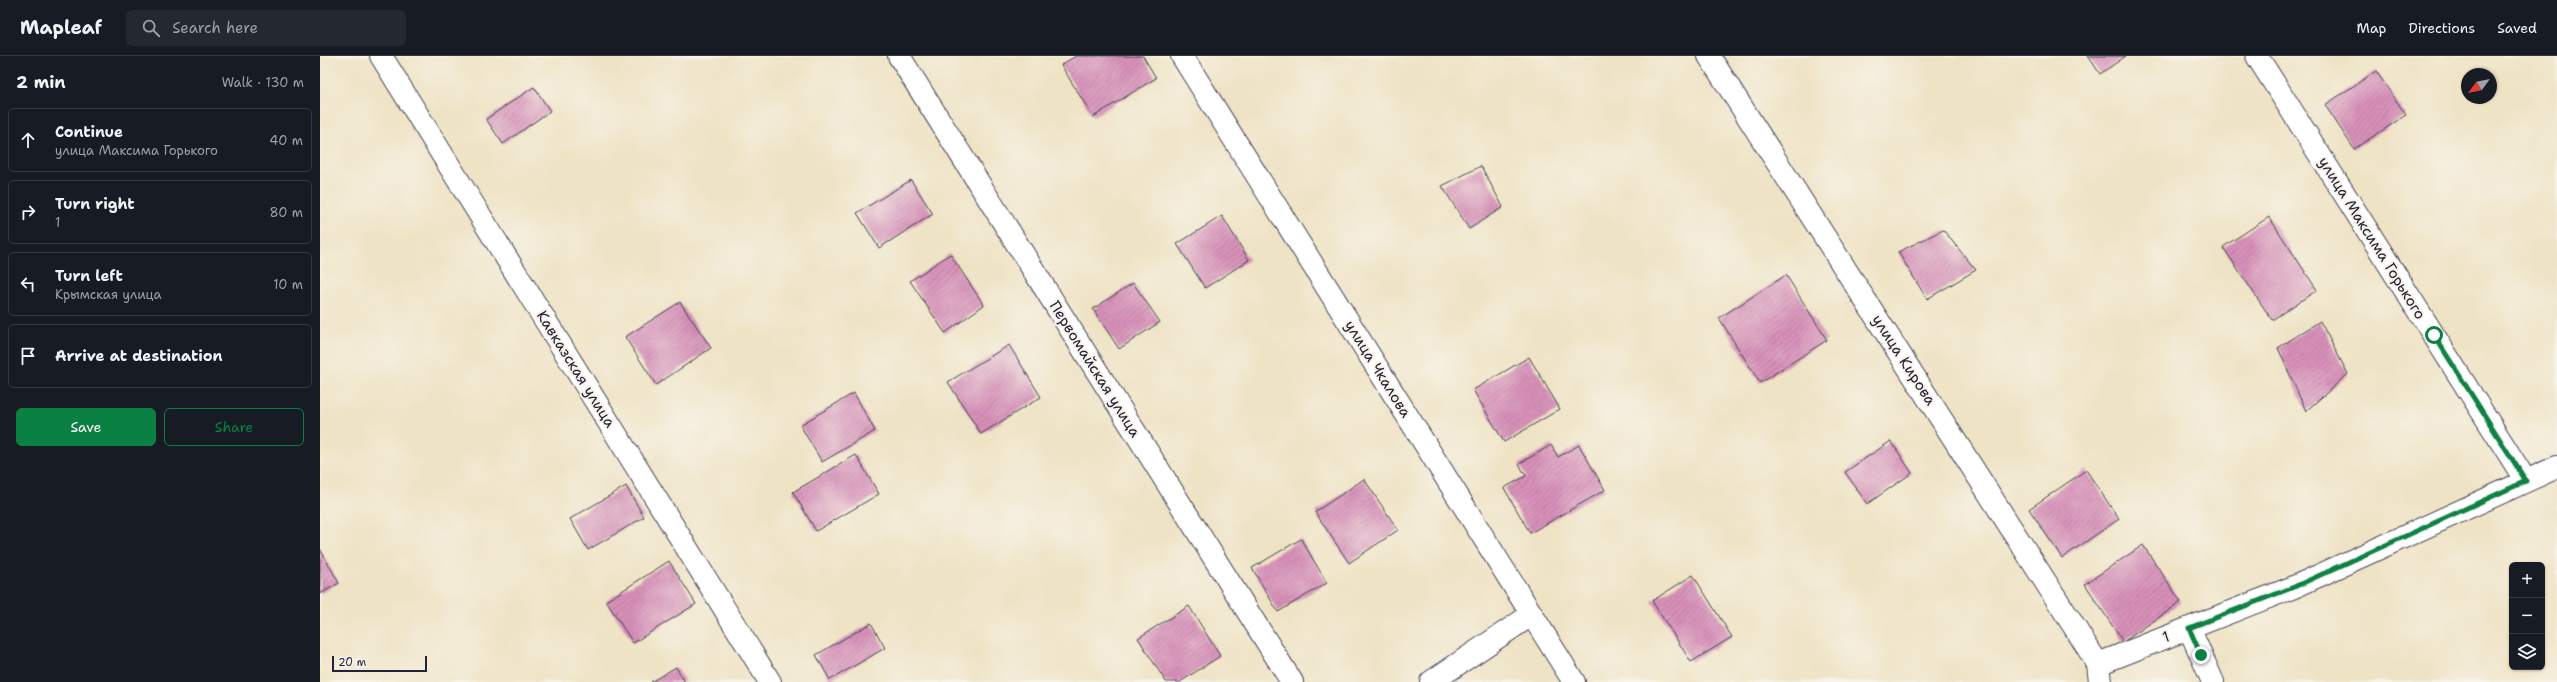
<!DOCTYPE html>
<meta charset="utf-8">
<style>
:root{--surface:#171b24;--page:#242831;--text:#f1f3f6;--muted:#9ea1a6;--line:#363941;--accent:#0b8043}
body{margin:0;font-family:"Shantell Sans",sans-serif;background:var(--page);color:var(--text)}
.controls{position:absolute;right:12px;bottom:12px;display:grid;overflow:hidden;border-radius:6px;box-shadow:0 1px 3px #0004}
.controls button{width:36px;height:36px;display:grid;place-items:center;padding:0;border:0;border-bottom:1px solid var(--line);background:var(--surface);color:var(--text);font:20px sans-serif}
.compass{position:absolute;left:2141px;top:12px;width:36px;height:36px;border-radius:50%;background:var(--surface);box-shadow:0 1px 3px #0004;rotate:237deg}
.scale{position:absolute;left:12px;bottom:10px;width:95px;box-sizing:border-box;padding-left:4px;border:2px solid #22223b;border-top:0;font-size:11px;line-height:14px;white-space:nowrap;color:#22223b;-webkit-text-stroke:3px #f7f3e8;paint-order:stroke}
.stop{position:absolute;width:12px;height:12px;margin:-9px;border:3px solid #0b8043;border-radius:50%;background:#fff}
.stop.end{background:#0b8043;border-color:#fff;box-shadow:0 1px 4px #0008}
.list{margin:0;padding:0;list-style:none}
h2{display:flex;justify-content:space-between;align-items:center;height:52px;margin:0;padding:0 16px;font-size:17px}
h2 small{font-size:13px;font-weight:400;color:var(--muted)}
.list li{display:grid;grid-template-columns:26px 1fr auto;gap:12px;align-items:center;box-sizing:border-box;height:64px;margin:0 8px 8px;padding:0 8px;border:1px solid var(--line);border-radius:6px}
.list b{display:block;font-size:15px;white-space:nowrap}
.list p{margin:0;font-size:13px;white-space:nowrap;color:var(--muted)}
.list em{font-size:13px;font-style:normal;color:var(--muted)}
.actions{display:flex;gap:8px;padding:12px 16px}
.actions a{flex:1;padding:9px 0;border:1px solid var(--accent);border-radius:6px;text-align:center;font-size:14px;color:var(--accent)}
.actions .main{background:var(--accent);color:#fff}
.icon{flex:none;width:22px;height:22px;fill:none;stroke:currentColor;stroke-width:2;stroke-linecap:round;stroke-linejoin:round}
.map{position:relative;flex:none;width:2237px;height:626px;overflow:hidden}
header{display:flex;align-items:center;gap:24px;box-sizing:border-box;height:56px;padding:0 20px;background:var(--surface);border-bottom:1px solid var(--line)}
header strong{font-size:19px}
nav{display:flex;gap:22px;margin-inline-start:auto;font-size:14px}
.search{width:280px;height:36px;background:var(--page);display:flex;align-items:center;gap:10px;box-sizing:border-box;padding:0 14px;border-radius:6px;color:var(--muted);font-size:15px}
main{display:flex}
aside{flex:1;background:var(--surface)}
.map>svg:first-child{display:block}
.building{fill:url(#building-hatch)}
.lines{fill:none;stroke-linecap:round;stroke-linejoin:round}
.minor-casing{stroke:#413f50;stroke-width:24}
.minor{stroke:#fff;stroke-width:22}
.route{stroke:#0b8043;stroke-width:5}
.labels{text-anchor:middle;stroke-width:4;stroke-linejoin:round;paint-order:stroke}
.street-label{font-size:15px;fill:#22223b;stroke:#f7f3e8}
</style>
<header>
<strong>Mapleaf</strong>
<div class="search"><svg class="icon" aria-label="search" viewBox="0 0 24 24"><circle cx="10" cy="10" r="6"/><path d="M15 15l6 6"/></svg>Search here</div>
<nav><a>Map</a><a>Directions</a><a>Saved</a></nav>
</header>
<main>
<aside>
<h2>2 min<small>Walk · 130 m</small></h2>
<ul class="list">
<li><svg class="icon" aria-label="ahead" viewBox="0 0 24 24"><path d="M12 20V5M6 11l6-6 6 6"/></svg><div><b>Continue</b><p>улица Максима Горького</p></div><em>40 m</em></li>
<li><svg class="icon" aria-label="right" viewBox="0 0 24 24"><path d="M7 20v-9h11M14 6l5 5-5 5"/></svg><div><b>Turn right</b><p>1</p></div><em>80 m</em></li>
<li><svg class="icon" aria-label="left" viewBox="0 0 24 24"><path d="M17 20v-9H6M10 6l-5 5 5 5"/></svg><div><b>Turn left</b><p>Крымская улица</p></div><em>10 m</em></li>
<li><svg class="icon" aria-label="arrive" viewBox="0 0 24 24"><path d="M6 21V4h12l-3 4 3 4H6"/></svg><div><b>Arrive at destination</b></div></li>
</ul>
<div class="actions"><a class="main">Save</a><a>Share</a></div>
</aside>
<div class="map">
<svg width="2237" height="626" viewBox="0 0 2237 626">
<defs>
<pattern id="building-hatch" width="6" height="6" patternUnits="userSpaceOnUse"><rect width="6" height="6" fill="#d891b9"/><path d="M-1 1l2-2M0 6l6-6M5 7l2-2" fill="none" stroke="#af7698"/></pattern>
</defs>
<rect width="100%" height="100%" fill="#f7f3e8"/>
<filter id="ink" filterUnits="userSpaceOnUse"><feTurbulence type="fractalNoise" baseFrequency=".025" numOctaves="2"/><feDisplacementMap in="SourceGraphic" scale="8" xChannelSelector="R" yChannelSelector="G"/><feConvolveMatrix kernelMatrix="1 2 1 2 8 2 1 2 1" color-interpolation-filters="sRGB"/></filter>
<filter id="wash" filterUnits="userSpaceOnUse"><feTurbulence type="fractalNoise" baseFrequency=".012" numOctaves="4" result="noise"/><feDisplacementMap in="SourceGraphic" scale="16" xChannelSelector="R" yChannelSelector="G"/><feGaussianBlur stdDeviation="0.9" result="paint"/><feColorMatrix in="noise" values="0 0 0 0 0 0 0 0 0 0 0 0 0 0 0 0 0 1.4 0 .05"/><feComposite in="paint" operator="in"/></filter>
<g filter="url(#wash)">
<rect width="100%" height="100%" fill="#efe3c5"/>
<g id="blocks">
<path class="building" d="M756,0h67l13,22 -63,39 -32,-52z
M1768,0h38l-26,18z
M2056,15l30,44 -52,34 -29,-44z
M214,31l16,24 -47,33 -17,-25z
M1161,110l22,41 -34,22 -27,-43z
M591,124l22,34 -54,34 -22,-35z
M902,160l27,44 -44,28 -28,-44z
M1949,161l48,73 -45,30 -49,-73z
M1623,174l33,40 -49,29 -29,-47z
M630,198l34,51 -39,28 -35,-52z
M1466,219l41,65 -67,43 -41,-65z
M813,227l27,39 -41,27 -26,-40z
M360,246l31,46 -55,37 -31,-48z
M2000,265l28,53 -42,37 -28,-63z
M689,289l32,52 -60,37 -33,-52z
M1209,301l31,52 -56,33 -31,-52z
M534,337l21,38 -53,31 -22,-37z
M1571,385l21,32 -45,31 -22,-32z
M1231,389l7,12 21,-12 26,45 -75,43 -26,-45 22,-12 -7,-12z
M536,399l23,39 -63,37 -23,-39z
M1766,414l33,49 -57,39 -33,-49z
M1044,423l34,51 -49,33 -34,-51z
M306,430l18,31 -56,33 -18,-31z
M981,483l26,44 -49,29 -26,-44z
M1823,489l38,57 -58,40 -38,-58z
M0,493l19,34 -19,11z
M349,505l27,43 -63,39 -27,-42z
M1373,519l39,62 -41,25 -39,-61z
M869,550l31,50 -40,26h-14l-28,-44z
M551,567l14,25 -55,32 -14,-25z
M356,611l9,15h-34z"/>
</g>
</g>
<g filter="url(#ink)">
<use href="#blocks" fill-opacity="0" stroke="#413f50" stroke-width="1"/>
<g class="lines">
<defs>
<path id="minor" d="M61,0l389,626
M579,0l393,626
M862,0l392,626
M1389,0l389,608
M1937,0l269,425
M1869,572l24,54
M1111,626l100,-67
M1780,626l-2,-18 196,-77 263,-120"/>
</defs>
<use href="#minor" class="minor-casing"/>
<use href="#minor" class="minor"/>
</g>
</g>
<g class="lines" filter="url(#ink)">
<path class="route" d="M1881,599l-12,-27 105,-41 232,-106 -92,-146"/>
</g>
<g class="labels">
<g class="street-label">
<text transform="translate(2052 182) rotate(58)" y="5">улица Максима Горького</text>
<text transform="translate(1584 304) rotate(57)" y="5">улица Кирова</text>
<text transform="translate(256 313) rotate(58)" y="5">Кавказская улица</text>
<text transform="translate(775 313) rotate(58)" y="5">Первомайская улица</text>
<text transform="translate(1058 313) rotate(58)" y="5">улица Чкалова</text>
<text transform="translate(1846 581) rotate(-22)" y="5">1</text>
</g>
</g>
</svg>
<div class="controls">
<button>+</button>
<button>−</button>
<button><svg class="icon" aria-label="layers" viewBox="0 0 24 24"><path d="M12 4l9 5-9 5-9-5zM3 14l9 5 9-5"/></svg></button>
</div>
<svg class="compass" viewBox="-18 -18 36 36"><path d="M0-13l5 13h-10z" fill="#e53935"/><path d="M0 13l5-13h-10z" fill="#9ea1a6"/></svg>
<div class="scale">20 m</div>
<div class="stop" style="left:2114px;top:279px"></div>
<div class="stop end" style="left:1881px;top:599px"></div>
</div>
</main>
